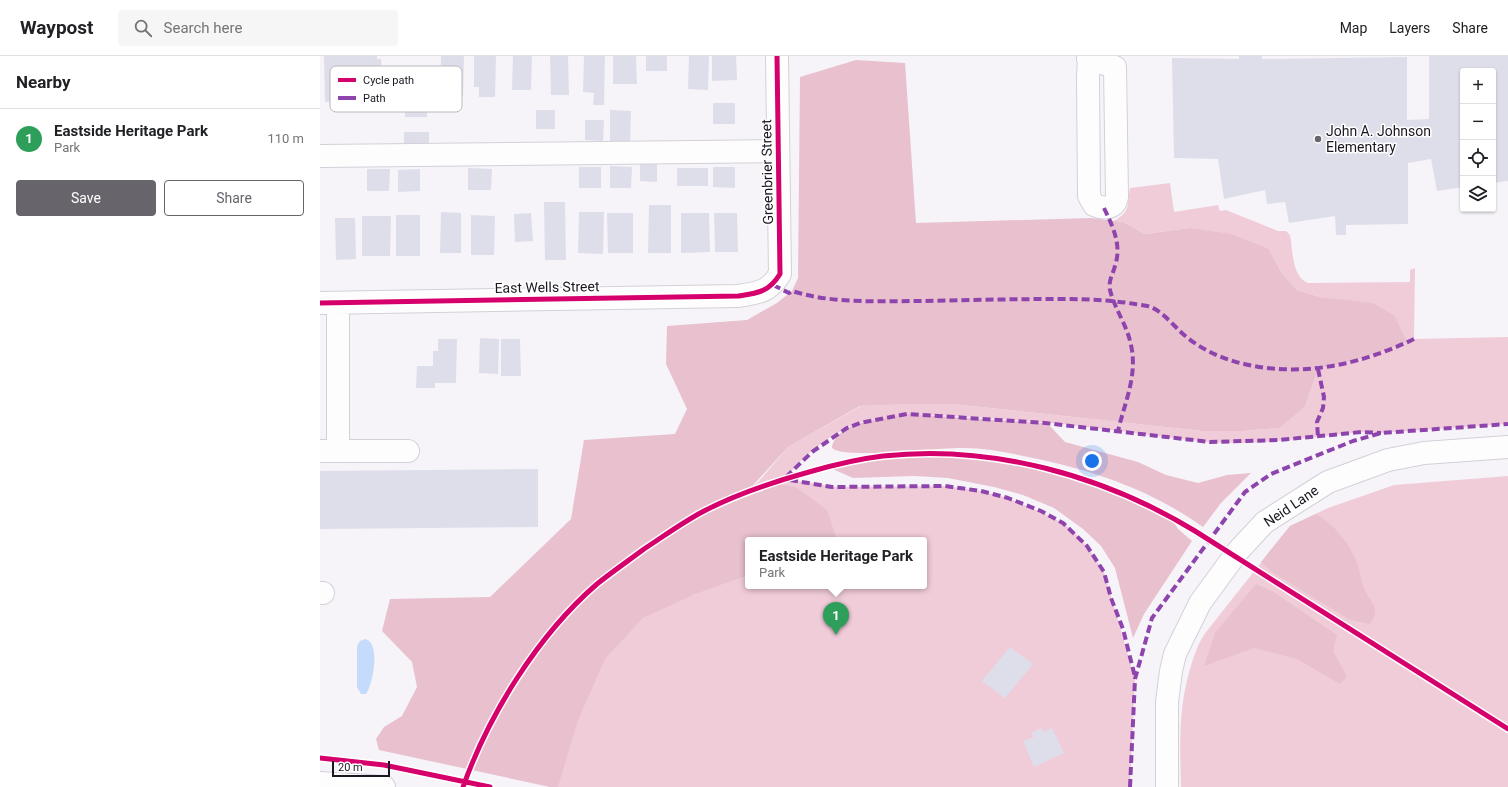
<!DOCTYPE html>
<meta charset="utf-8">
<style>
:root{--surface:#fff;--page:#f6f6f6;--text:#202124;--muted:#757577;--line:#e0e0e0;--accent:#68646c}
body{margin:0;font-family:Roboto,sans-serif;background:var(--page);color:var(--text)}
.controls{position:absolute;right:12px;top:12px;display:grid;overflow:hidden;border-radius:4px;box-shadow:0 1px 3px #0004}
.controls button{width:36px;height:36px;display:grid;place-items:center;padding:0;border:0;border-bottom:1px solid var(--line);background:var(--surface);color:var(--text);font:20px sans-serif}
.scale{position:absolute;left:12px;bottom:10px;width:58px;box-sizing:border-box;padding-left:4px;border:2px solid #1b1620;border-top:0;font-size:11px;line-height:14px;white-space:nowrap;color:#1b1620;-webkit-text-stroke:3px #fff;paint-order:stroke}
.you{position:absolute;left:772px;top:405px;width:14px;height:14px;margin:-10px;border:3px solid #fff;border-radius:50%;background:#1a73e8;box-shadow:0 0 0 6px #1a73e833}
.badge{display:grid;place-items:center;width:26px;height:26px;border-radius:50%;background:var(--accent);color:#fff;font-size:13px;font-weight:700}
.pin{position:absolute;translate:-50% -33px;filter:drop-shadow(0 1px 2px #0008)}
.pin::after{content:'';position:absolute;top:21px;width:14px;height:12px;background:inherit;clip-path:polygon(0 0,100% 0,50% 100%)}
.popup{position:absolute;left:425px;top:481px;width:182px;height:52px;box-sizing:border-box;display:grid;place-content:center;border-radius:4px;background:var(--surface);filter:drop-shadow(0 1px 3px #0005);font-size:13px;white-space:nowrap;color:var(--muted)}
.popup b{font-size:15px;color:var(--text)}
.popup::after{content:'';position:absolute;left:50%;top:100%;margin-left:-8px;border:8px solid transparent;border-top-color:var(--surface)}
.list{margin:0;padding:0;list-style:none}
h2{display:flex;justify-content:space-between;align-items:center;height:52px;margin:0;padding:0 16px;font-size:17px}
h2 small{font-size:13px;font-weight:400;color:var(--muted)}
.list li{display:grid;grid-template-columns:26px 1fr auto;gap:12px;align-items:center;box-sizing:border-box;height:60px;padding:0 16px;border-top:1px solid var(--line)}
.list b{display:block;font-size:15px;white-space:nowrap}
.list p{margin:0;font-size:13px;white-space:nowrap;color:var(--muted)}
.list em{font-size:13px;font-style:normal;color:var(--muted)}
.actions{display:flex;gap:8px;padding:12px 16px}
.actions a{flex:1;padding:9px 0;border:1px solid var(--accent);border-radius:4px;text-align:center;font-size:14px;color:var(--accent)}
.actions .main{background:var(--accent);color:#fff}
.icon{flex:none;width:22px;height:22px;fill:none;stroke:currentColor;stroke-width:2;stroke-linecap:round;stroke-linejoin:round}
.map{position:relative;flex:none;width:1188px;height:731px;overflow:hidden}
header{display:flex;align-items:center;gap:24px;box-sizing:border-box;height:56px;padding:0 20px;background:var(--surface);border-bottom:1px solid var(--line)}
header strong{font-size:19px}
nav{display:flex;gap:22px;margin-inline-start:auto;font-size:14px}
.search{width:280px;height:36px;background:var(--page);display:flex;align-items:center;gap:10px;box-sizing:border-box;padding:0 14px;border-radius:4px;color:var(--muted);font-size:15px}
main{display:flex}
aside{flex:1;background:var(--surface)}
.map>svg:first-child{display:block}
.green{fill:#f0ccd9;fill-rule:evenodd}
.forest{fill:#e8c0ce}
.water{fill:#c4dbfb}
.building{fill:#dedeea}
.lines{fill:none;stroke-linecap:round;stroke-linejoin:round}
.minor-casing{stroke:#d3d0d8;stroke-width:24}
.major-casing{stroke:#d3d0d8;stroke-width:24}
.minor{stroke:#fefdfe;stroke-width:22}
.major{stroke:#fefdfe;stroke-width:22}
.quiet{stroke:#8e44ad;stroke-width:4;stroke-dasharray:8 4;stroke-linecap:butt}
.cycleway-casing{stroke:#fff;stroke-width:8}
.cycleway{stroke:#d6006c;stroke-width:5}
.poi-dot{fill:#68646c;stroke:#fff;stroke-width:1.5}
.labels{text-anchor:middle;stroke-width:3;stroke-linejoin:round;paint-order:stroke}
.poi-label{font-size:14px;fill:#1b1620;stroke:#fff;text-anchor:start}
.street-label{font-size:14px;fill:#1b1620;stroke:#fff}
.key{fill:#fff;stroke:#bbb9bc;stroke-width:1}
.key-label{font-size:11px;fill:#1b1620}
</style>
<header>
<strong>Waypost</strong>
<div class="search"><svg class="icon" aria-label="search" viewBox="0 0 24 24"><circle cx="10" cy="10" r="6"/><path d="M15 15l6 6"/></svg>Search here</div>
<nav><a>Map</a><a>Layers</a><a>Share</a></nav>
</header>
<main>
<aside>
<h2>Nearby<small></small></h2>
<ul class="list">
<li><span class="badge" style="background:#2e9e5b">1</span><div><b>Eastside Heritage Park</b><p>Park</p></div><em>110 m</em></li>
</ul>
<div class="actions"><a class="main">Save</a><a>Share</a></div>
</aside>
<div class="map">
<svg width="1188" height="731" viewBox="0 0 1188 731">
<rect width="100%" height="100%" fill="#f6f4f9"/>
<path class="green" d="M850,127l4,29 44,-7 2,6 6,-1 52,21h8l4,4c3,14 1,41 18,48l102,-1v-12l5,-2 -1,71 94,-2v87l-127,9 -19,-1c-51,5 -103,14 -154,10 -35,-3 -70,-9 -105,-13 -43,-6 -86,-9 -130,-12 -38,-2 -76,-6 -114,6 -25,8 -59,34 -73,56l51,8 108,-1 36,5 27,7 26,11 29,14 11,9 13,14 17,26 31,107 -5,108h-580l-50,-79 259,-227 29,-34 73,-41 52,-2h40l249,27h41l35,-3 27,-21 13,-38 35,-8 41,-46 -22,-11 -52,-7 -23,-7 -16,-18 -12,-23 -80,-21 -44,6 -22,-12 -9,-1c17,-10 13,-16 16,-33zM428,484h176v46h-176z
M1188,420v311h-327c-1,-42 -3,-77 9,-118 4,-13 8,-26 16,-37l84,-106 38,-18 66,-23z"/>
<path class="forest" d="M536,4l49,3 11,160 175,-5 32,4 22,12 44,-6 42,6 38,15 12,23 16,18 23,7 52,6 22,12 13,27 -54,19 -35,8 -13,38 -26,21 -36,3h-41l-249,-27h-40l-53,2 -72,41 -41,45 23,-9 26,4 31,23 10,30h-89v35l-53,19 -52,24 -38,41 -27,61 -20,67h-8l-171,-37 -3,-11 8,-12 18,-11 15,-29 -5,-25 -30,-31 8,-32 100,-2 81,-78 13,-79 91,-6 12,-25 -21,-45 1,-38 80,-6 30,-17 15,-12 6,-13 2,-201z
M587,358l138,9 5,3 15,16 73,20 28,13 32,8 29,-8 24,-2 -30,30 -18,24c-52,-37 -108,-56 -170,-69 -23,-5 -46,-10 -69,-10 -24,-1 -119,12 -132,0 3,-26 54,-31 75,-34z
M614,398l34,2 50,7 62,15 37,14 53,24 8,13 14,12 -48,73 -11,24 -18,-70 -14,-22 -18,-17 -29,-21 -31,-13 -29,-8 -46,-9 -34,-2 -61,2 -25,-11 56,-11z
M996,458c19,11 33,29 41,49 3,9 4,19 8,27 5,13 17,18 5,34l-20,-4 -78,-48 -11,-10 29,-36z
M936,528l16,7 65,44 -4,16 14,26 -7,7 -43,-25 -43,-11 -50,18 11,-33z"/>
<path class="water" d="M45,583c16,3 8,45 1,55h-5l-4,-7v-41l3,-5z"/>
<path class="building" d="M4,0h53v3h4l1,24 -25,1v17l-32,1z
M121,0h23l-1,40h-23z
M154,0h22l-1,41h-16v-10h-5z
M193,0h19l-1,34h-19z
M230,0h18l1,39h-18z
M264,0h21l-1,49h-11l1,-12 -11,-1z
M293,0h23l1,28h-24z
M326,0h21v15h-21z
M369,0h20l-1,34 -20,-1z
M392,0h24l1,24 -25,1z
M919,0h23v3l145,-2v63l22,-1v-63h79v125l-15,2v-112h-30v116l-26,4 -6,-32 -23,4v61l-62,1v10h-10l-1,-19 -46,7 -4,-21 -18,2 -2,-14 -41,9 -6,-40 -44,-1 -2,-100 67,1z
M85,24h22v37h-22z
M393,47h22v21h-22z
M216,54h19v19h-19z
M290,54l21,1 -1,35 -20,-1z
M265,64h19l-1,21 -18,-1z
M84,76h25v14h-25z
M320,107h17v19l-17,-1z
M290,110l22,1 -1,21h-21z
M259,111h22v21h-22z
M393,111h22v21l-22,-1z
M148,112l24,1 -1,21h-23z
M357,112h31v18h-31z
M47,113h23l-1,22h-22z
M100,113v22l-22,1v-22z
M224,146h21l1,58h-21z
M329,149h22v48h-23z
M121,156l20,1v40h-21z
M259,156h25l-1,42 -25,-1z
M211,157l2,28 -18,1 -1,-28z
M287,157h26v40h-25z
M361,157h28l1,39 -29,1z
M394,157h23l1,39h-23z
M76,159h24v41h-24z
M151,159l24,1 -1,39h-23z
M42,160h29l-1,40h-28z
M15,162h20l1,41 -20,1z
M160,282l19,1 -1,35 -19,-1z
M118,283h19l-1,44h-21v5h-19l1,-22h16v-15h5z
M181,283h19l1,37h-20z
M218,413v58l-218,2v-58z
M690,591l23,17 -28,34 -23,-17z
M721,672l2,4 9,-4 12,25 -30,14 -11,-26 11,-4 -3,-4z"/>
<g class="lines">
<defs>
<path id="minor" d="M768,3l27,8 2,130c-2,12 -14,12 -23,8l-5,-9 -1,-118 1,-22
M0,100l458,-5
M0,247l418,-7c20,-3 31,-4 42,-22l-3,-218
M18,247v148
M0,395h88
M0,537h3"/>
<path id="major" d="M0,727l64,4
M847,731v-85l4,-31 4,-17 25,-51 38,-52 27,-29 63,-40 60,-22 36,-7 84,-6"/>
</defs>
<use href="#minor" class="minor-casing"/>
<use href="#major" class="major-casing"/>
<use href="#minor" class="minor"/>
<use href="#major" class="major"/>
<path class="quiet" d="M784,152c9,19 18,37 11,58 -2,8 -7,15 -5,24 4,17 16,34 20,51 9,32 -5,60 -12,90
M453,229l16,8 3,-2c41,13 86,10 129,10 46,-1 93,-2 140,-2 25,0 49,1 74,5 5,1 11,1 16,3 13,6 22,18 32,27 26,23 62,33 96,35 47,3 93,-10 135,-30
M998,313l6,28 -1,11 -6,14 1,15
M466,421l26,-25 35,-24 13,-5 47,-9 138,9 165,19 69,-2 83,-8 19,1
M470,424l42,7 113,-1 36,5 27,7 33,13 22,12 24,23 17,26 7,26 12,31 12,48
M810,731l5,-108 17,-61 93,-126 26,-18 82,-33 28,-8 127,-9"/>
<defs>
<path id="cycleway" d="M0,247l418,-7c20,-3 31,-4 42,-22l-3,-218
M0,702l64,7 106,22
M143,731c26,-73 75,-152 134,-203 15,-12 31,-23 47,-35 20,-13 39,-27 60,-38 33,-17 69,-29 105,-39 24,-7 49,-13 74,-16 107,-12 220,19 312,75l313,198"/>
</defs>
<use href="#cycleway" class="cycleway-casing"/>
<use href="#cycleway" class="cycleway"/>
</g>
<circle class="poi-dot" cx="998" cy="83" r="4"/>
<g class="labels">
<g class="poi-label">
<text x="1006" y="80">John A. Johnson<tspan x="1006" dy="16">Elementary</tspan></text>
</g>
<g class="street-label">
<text transform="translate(447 116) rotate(-91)" y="5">Greenbrier Street</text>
<text transform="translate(227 231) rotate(-1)" y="5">East Wells Street</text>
<text transform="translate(971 450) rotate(-34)" y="5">Neid Lane</text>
</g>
</g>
<rect x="10" y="10" width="132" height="46" rx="6" class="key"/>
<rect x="18" y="22" width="18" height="4" fill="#d6006c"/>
<rect x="18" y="40" width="18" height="4" fill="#8e44ad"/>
<g class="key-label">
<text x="43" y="28">Cycle path</text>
<text x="43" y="46">Path</text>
</g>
</svg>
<div class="controls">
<button>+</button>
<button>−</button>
<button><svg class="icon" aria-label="locate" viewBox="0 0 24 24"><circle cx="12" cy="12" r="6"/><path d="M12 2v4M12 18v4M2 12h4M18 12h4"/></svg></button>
<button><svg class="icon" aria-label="layers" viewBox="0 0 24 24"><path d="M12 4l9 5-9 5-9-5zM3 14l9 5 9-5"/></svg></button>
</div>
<div class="scale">20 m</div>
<div class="you"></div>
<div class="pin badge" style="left:516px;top:579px;background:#2e9e5b">1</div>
<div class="popup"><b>Eastside Heritage Park</b>Park</div>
</div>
</main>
